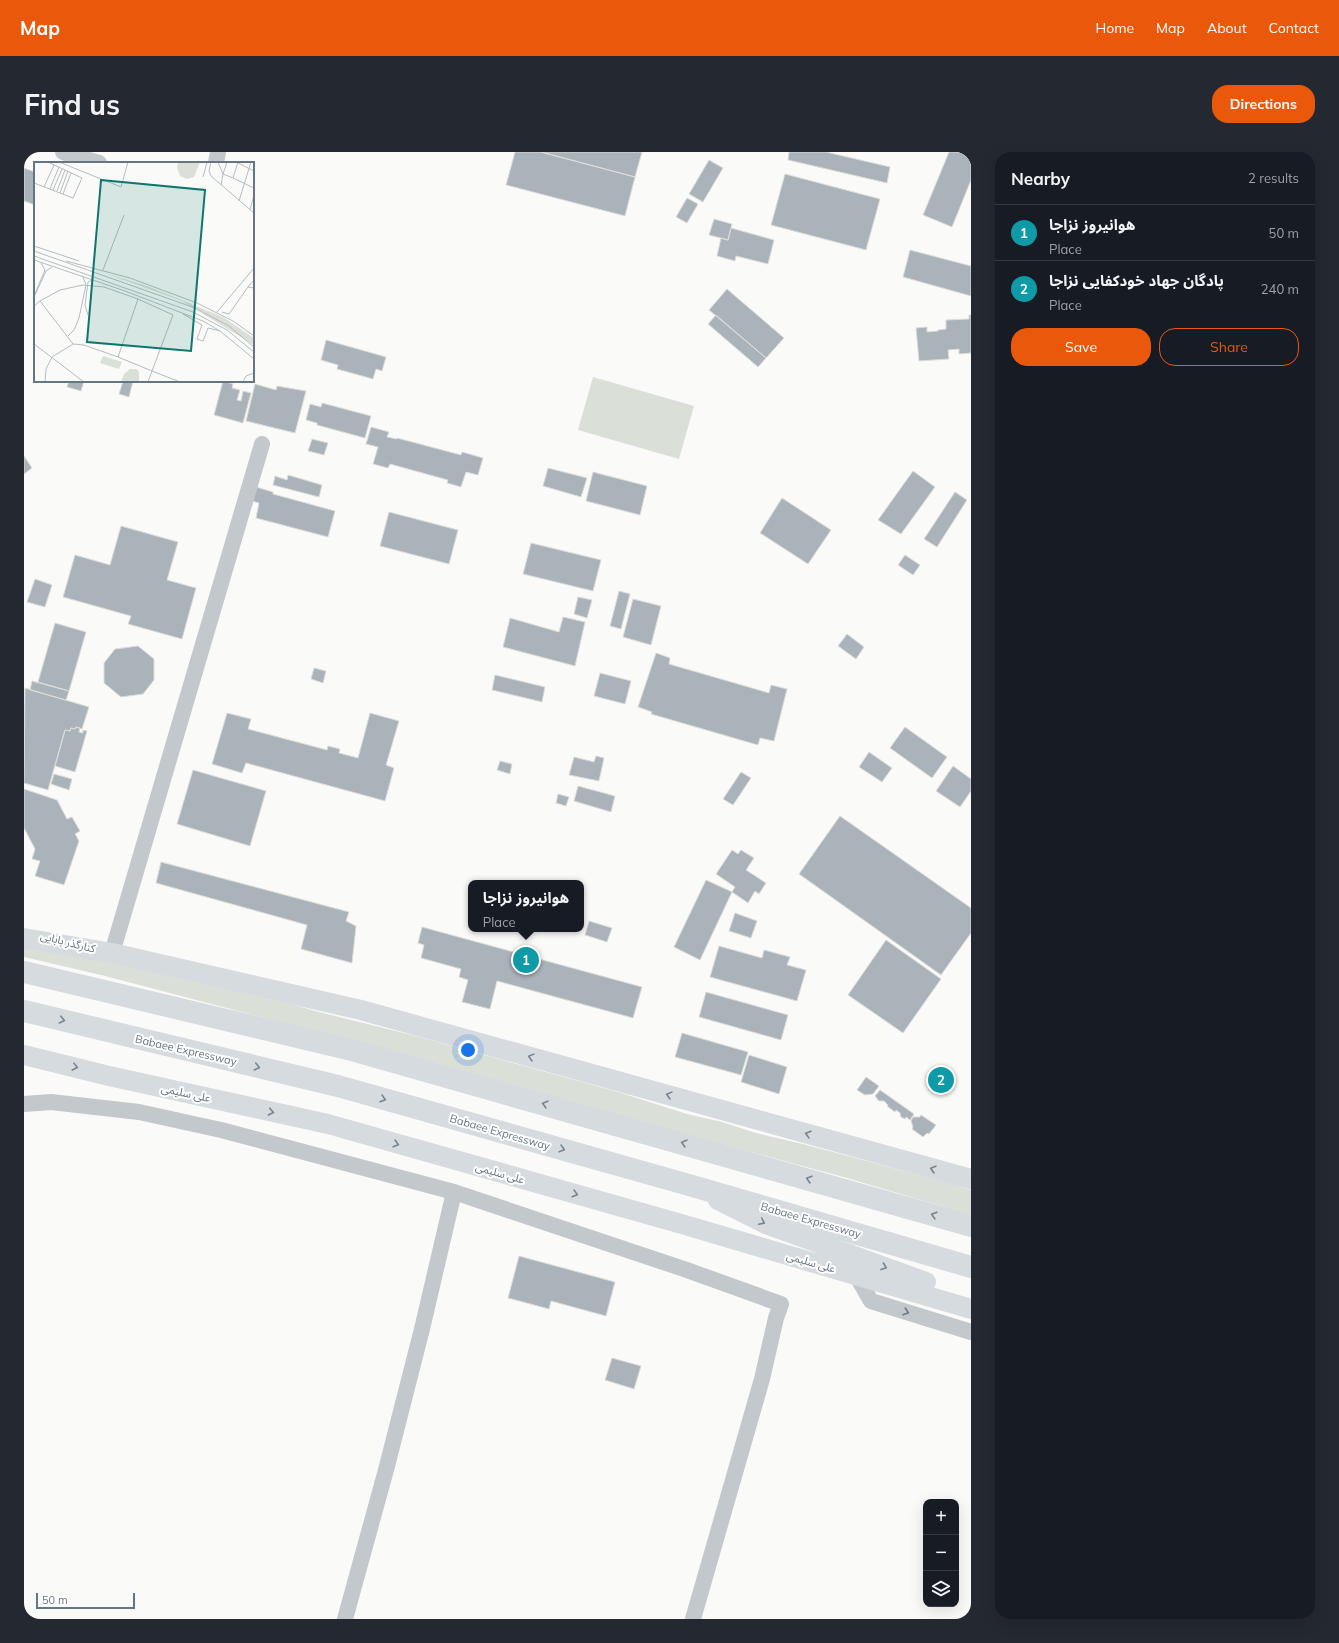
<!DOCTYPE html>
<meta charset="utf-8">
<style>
:root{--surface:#171b24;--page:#242831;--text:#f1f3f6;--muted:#9ea1a6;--line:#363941;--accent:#ea580c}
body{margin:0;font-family:Mulish,"Noto Sans Arabic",sans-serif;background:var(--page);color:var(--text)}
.controls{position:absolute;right:12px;bottom:12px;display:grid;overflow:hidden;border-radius:8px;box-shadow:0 4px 16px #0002}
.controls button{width:36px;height:36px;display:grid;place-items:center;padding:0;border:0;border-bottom:1px solid var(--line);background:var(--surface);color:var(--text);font:20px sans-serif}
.scale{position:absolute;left:12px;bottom:10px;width:99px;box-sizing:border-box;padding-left:4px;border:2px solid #657683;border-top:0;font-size:11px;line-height:14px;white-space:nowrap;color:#657683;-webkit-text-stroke:3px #fff;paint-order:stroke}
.you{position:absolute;left:444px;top:898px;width:14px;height:14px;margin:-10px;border:3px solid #fff;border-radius:50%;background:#1a73e8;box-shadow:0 0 0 6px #1a73e833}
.badge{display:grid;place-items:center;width:26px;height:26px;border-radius:50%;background:var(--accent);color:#fff;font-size:13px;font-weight:700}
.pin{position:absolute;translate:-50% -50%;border:2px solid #fff;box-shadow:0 1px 4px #0006}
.popup{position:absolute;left:444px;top:728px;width:116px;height:52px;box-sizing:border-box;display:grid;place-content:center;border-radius:8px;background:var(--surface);filter:drop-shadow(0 1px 3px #0005);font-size:13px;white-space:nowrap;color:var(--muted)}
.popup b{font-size:15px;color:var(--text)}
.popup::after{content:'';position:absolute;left:50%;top:100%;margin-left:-8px;border:8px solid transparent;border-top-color:var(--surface)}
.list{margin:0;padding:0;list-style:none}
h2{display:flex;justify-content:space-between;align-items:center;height:52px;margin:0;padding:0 16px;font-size:17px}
h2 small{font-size:13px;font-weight:400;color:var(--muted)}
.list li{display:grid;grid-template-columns:26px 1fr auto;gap:12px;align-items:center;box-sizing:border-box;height:56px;padding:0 16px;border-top:1px solid var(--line)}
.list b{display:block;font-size:15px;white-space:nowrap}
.list p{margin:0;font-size:13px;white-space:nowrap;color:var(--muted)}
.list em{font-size:13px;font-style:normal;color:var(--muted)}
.actions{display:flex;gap:8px;padding:12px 16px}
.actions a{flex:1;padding:9px 0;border:1px solid var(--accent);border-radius:16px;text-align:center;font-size:14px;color:var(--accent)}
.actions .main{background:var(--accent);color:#fff}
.icon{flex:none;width:22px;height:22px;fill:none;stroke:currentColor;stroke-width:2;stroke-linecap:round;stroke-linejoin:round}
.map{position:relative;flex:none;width:947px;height:1467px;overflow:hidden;border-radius:16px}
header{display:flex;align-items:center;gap:24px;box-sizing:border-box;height:56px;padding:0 20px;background:var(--accent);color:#fff}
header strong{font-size:19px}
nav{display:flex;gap:22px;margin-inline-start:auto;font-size:14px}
.intro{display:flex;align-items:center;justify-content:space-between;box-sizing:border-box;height:96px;padding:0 24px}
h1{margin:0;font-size:28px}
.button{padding:10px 18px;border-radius:16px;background:var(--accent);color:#fff;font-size:14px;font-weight:700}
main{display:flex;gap:24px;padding:0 24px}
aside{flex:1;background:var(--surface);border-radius:16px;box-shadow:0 4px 16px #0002}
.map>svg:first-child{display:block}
.green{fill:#dadfd7}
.building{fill:#aab3b9;stroke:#dcdcda}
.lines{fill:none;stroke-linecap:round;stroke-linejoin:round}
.minor{stroke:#c3c8cc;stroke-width:16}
.major{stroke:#d6dbdf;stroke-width:20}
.highway{stroke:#d6dbdf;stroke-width:22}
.oneway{stroke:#768591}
.oneway2{stroke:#6a7a87}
.labels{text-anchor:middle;stroke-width:4;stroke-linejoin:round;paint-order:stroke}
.street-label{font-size:11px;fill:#657683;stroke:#fff}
.inset-road{fill:none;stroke:#b5bdc2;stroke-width:1}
.view{fill:#0f766e;fill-opacity:0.15;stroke:#0f766e;stroke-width:2}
.inset-edge{fill:none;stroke:#657683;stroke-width:2}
</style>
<header>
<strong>Map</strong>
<nav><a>Home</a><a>Map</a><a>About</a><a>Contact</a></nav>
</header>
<div class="intro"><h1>Find us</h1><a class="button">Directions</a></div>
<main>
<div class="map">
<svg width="947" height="1467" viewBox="0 0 947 1467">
<rect width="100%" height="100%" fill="#fafaf8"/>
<path class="green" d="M569,225l101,29 -15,53 -101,-29z
M0,790l271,63 20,6 101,25 202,56 69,22 35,8 34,11 47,11 150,40 18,6v25l-124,-37 -166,-45 -241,-69 -335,-88 -81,-19z"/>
<path class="building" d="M491,0h26l94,25 -10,39 -119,-31z
M517,0h101l-7,25z
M765,0h37l64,15 -3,16 -99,-23z
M925,0h18l4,2v26l-19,47 -29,-12z
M685,8l14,8 -20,34 -14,-8z
M0,16l11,4v33l-11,-4z
M761,22l95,25 -14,51 -95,-25z
M663,46l11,6 -11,19 -11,-6z
M690,67l18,5 -4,16 -19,-5z
M707,76l43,12 -6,24 -32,-8 -1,5 -18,-5 4,-18 7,2z
M886,98l61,16v30l-68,-19z
M703,137l57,49 -18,20 -57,-48z
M692,163l50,43 -8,9 -50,-43z
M945,163h2v38l-12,1v-5l-11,1 1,9 -30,2 -3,-33 11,-1v5l11,-1v-1l8,-1v-9l23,-1z
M302,188l60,17 -4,14 -6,-2 -3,10 -36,-10 1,-4 -17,-5z
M45,229h15l-3,10 -14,-4z
M99,229h10l-4,16 -10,-3z
M199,229l10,3 -1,4 8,2 -3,10 4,1 2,-10 8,2 -8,30 -29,-8z
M231,232l21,6 1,-4 29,5 -11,42 -49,-12z
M298,251l49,13 -6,22 -48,-13v-2l-11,-3 4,-16 11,3z
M347,275l18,5 -2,5 10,2v-1l64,17 1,-3 21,6 -5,17 -12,-3 -5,15 -14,-4 1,-3 -58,-16 -2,4 -15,-4 5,-17 -12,-3z
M288,287l16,4 -4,12 -16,-4z
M0,304l8,12 -8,6z
M524,316l39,10 -6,19 -38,-11z
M889,319l22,16 -34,47 -23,-14z
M569,320l54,14 -7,29 -54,-14z
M264,323l34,10 -3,12 -46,-12 2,-9 12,4z
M232,335l17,5v2l62,17 -7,26 -72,-19 3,-15 -7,-2z
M931,340l12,8 -30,47 -13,-8z
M758,346l49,32 -23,34 -48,-31z
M365,360l69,18 -9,34 -69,-18z
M97,374l57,16 -11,38 29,8 -14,51 -54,-15 3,-8 -68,-19 12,-42 35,10z
M507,391l70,17 -8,31 -70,-17z
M881,403l15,10 -7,10 -15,-10z
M11,427l17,6 -7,22 -18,-5z
M595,439l11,3 -9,35 -11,-3z
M554,445l14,3 -5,18 -13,-4z
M609,447l28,7 -10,39 -28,-8z
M539,465l22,5 -10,44 -72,-19 7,-29 49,14z
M31,471l31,9 -17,59 -31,-9z
M823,482l17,13 -8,12 -18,-13z
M114,494l16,13v21l-11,14 -22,3 -17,-14v-20l11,-14z
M632,501l14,5 -1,6 100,29 2,-8 16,4 -13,52 -14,-3 -2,7 -107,-31 1,-2 -14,-5z
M290,516l12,3 -3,12 -12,-4z
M576,521l31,8 -6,23 -31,-8z
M471,523l50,12 -3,15 -50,-12z
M8,529l37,10 -3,9 -36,-10z
M1,536l64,19 -7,22 -6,-2 -1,2 -4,-1 -1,3 -5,-1 -17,60 -24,-7z
M203,561l24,6 -3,10 79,21 1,-4 12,3 -1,4 19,5 12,-45 29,8 -13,44 8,3 -9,33 -139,-38 -4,10 -30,-9z
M52,575l4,1 -1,4 4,1v-3l4,1 -12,41 -20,-6 10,-36 5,1 1,-3 4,1z
M881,575l42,30 -15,21 -42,-30z
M845,600l23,16 -10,14 -23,-15z
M572,604l8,2 -5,23 -30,-6 5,-18 20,5z
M476,609l12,3 -2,10 -13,-4z
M929,614l18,13v12l-11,16 -24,-16z
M169,618l73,21 -16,55 -73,-22z
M717,620l10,6 -18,27 -10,-6z
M30,622l18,5 -3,11 -18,-6z
M554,634l37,10 -4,16 -37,-11z
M0,637l33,11 10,19 5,-2 8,14 -5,3 4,7 -15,44 -29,-9 5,-15 -8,-2 3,-10 -11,-21z
M534,642l11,3 -3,9 -10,-3z
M816,664l131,92v25l-30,42 -142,-101z
M708,698l6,4 3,-4 13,8 -8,12 20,13 -7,11 -4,-3 -7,12 -16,-11 3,-5 -19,-13z
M137,710l188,50 -3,9 10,5 -4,37 -51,-14 6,-24 -151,-42z
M682,728l26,12 -32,68 -26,-13z
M711,761l22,8 -6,17 -22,-7z
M565,769l23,7 -5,14 -22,-7z
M398,775l220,60 -9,31 -136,-37 -7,28 -28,-7 6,-22 -9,-3 2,-8 -40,-11 3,-13 -6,-2z
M862,788l55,39 -38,54 -55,-38z
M695,794l43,12 2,-8 26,7 -3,8 19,5 -9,31 -87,-24z
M682,840l82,23 -7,25 -82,-23z
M658,881l66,19 -7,23 -66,-18z
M725,903l38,12 -8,27 -38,-12z
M842,925l13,9 -6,8 -8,1 -8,-5z
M856,938l34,24 -4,6 -4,-3 -1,2 -4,-2 -1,-4 -4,-3 -1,2 -8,-6 1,-1 -4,-4h-5l-4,-5z
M897,963l15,10 -7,9 -2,-1 -4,4 -11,-8 1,-2 -2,-6 2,-4h7z
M495,1104l96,26 -9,34 -55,-15 -2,8 -41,-11z
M588,1206l29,8 -7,23 -29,-9z"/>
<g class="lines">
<path class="minor" d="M39,0l36,11
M192,11l2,-11
M88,801l150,-509
M0,952l27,-2 88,10 82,18 233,62 -32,137 -36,141 -41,149
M430,1040l230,77 97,35 -5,14 -14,61 -69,240
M832,1123l15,26 100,31"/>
<path class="major" d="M0,786l88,15 249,57 610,169
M0,903l85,21 219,48 350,99 293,86
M694,1048l48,24 160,58"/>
<path class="highway" d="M0,820l324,77 623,177
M0,859l314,75 351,99 282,82"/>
</g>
<defs><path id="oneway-chevron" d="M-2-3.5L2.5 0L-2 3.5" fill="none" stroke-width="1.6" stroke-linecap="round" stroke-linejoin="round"/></defs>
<g class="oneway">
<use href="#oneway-chevron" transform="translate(38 868) rotate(13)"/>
<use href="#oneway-chevron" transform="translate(507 905) rotate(-165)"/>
<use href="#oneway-chevron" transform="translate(51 915) rotate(14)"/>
<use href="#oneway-chevron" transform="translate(233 915) rotate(13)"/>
<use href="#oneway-chevron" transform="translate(645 943) rotate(-165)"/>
<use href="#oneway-chevron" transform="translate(359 947) rotate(16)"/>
<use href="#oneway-chevron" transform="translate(521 952) rotate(-164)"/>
<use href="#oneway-chevron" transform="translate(247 960) rotate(12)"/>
<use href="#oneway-chevron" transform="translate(784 982) rotate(-164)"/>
<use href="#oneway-chevron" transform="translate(660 991) rotate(-164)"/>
<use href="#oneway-chevron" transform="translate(372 992) rotate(16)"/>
<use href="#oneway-chevron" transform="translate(538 997) rotate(16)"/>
<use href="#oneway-chevron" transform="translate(909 1017) rotate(-164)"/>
<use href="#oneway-chevron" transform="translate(785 1027) rotate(-164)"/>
<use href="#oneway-chevron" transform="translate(551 1042) rotate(16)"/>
<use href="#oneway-chevron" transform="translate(910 1063) rotate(-164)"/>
<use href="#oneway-chevron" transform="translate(738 1070) rotate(26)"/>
<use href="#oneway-chevron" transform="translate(860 1115) rotate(20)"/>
</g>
<use class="oneway2" href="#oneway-chevron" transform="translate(882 1160) rotate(18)"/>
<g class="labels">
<g class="street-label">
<text transform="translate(44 790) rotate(14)" y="4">کنارگذر بابایی</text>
<text transform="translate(162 898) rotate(13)" y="4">Babaee Expressway</text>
<text transform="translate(162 941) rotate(12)" y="4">علی سلیمی</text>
<text transform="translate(476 980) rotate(16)" y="4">Babaee Expressway</text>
<text transform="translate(476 1021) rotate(16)" y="4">علی سلیمی</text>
<text transform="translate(787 1068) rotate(16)" y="4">Babaee Expressway</text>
<text transform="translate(787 1110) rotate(16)" y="4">علی سلیمی</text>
</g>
</g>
<g transform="translate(10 10)">
<rect width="220" height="220" fill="#fafaf8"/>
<path d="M144,0h22l-6,15 -7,2 -7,-3 -3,-8zM68,110l45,14 76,31 31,21v7l-72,-44zM69,194l19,6 -3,7 -19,-6zM96,207h7l2,4v9h-18l3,-8z" fill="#dadfd7"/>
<path class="inset-road" d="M25,0l62,25 7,-25M177,0l-2,9 2,5 43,37M184,0l5,12 -2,11M193,0l-4,12 10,4 5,-16M202,0l18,9M169,15l4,-15M199,16l21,10M0,21l39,15 9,-20 -34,-16M10,25l10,-22M16,27l9,-22M19,28l9,-21M23,29l8,-21M26,31l8,-22M29,32l8,-21M205,39l12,-39M216,48l4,-15M0,84l45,15M0,89l161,57 34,18 25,21M0,94l159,56 34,18 27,22M0,98l91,31 78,30 17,10 34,28M32,99l64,17 67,25 36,18 21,15M69,108l21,-55M220,118l-6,7 6,1M1,133l11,-24 6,-4M0,134l11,-26 -4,-7M6,139l20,-11 23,-5 21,2 34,12 -20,58 -34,-12 -11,-1M0,144l6,-5 33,43 -21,13 -6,12 -1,13M183,150l37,-44M188,150l7,2 19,-27M149,152l19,11 -5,14 6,2 5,-13 12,3M54,153l-3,-10 3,-23 4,-2M34,174l6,-6 5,-12 7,-33 -3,-8M0,182l50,38M84,195l34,14 21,-56 -35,-16M114,220l4,-11 28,11M209,220l3,-6 8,-3"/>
<path class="view" d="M67,18l104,10 -14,161 -104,-9z"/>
<rect width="220" height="220" class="inset-edge"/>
</g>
</svg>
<div class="controls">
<button>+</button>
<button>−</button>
<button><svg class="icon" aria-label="layers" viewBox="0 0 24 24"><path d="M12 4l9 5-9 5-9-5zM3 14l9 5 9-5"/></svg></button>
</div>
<div class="scale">50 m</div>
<div class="you"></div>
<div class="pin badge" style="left:502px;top:808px;background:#0f9aa8">1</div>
<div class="popup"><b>هوانیروز نزاجا</b>Place</div>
<div class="pin badge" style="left:917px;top:928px;background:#0f9aa8">2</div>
</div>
<aside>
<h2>Nearby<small>2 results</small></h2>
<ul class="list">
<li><span class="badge" style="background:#0f9aa8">1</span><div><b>هوانیروز نزاجا</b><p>Place</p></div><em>50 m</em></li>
<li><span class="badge" style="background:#0f9aa8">2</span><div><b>پادگان جهاد خودکفایی نزاجا</b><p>Place</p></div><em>240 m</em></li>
</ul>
<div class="actions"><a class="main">Save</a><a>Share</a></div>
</aside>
</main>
